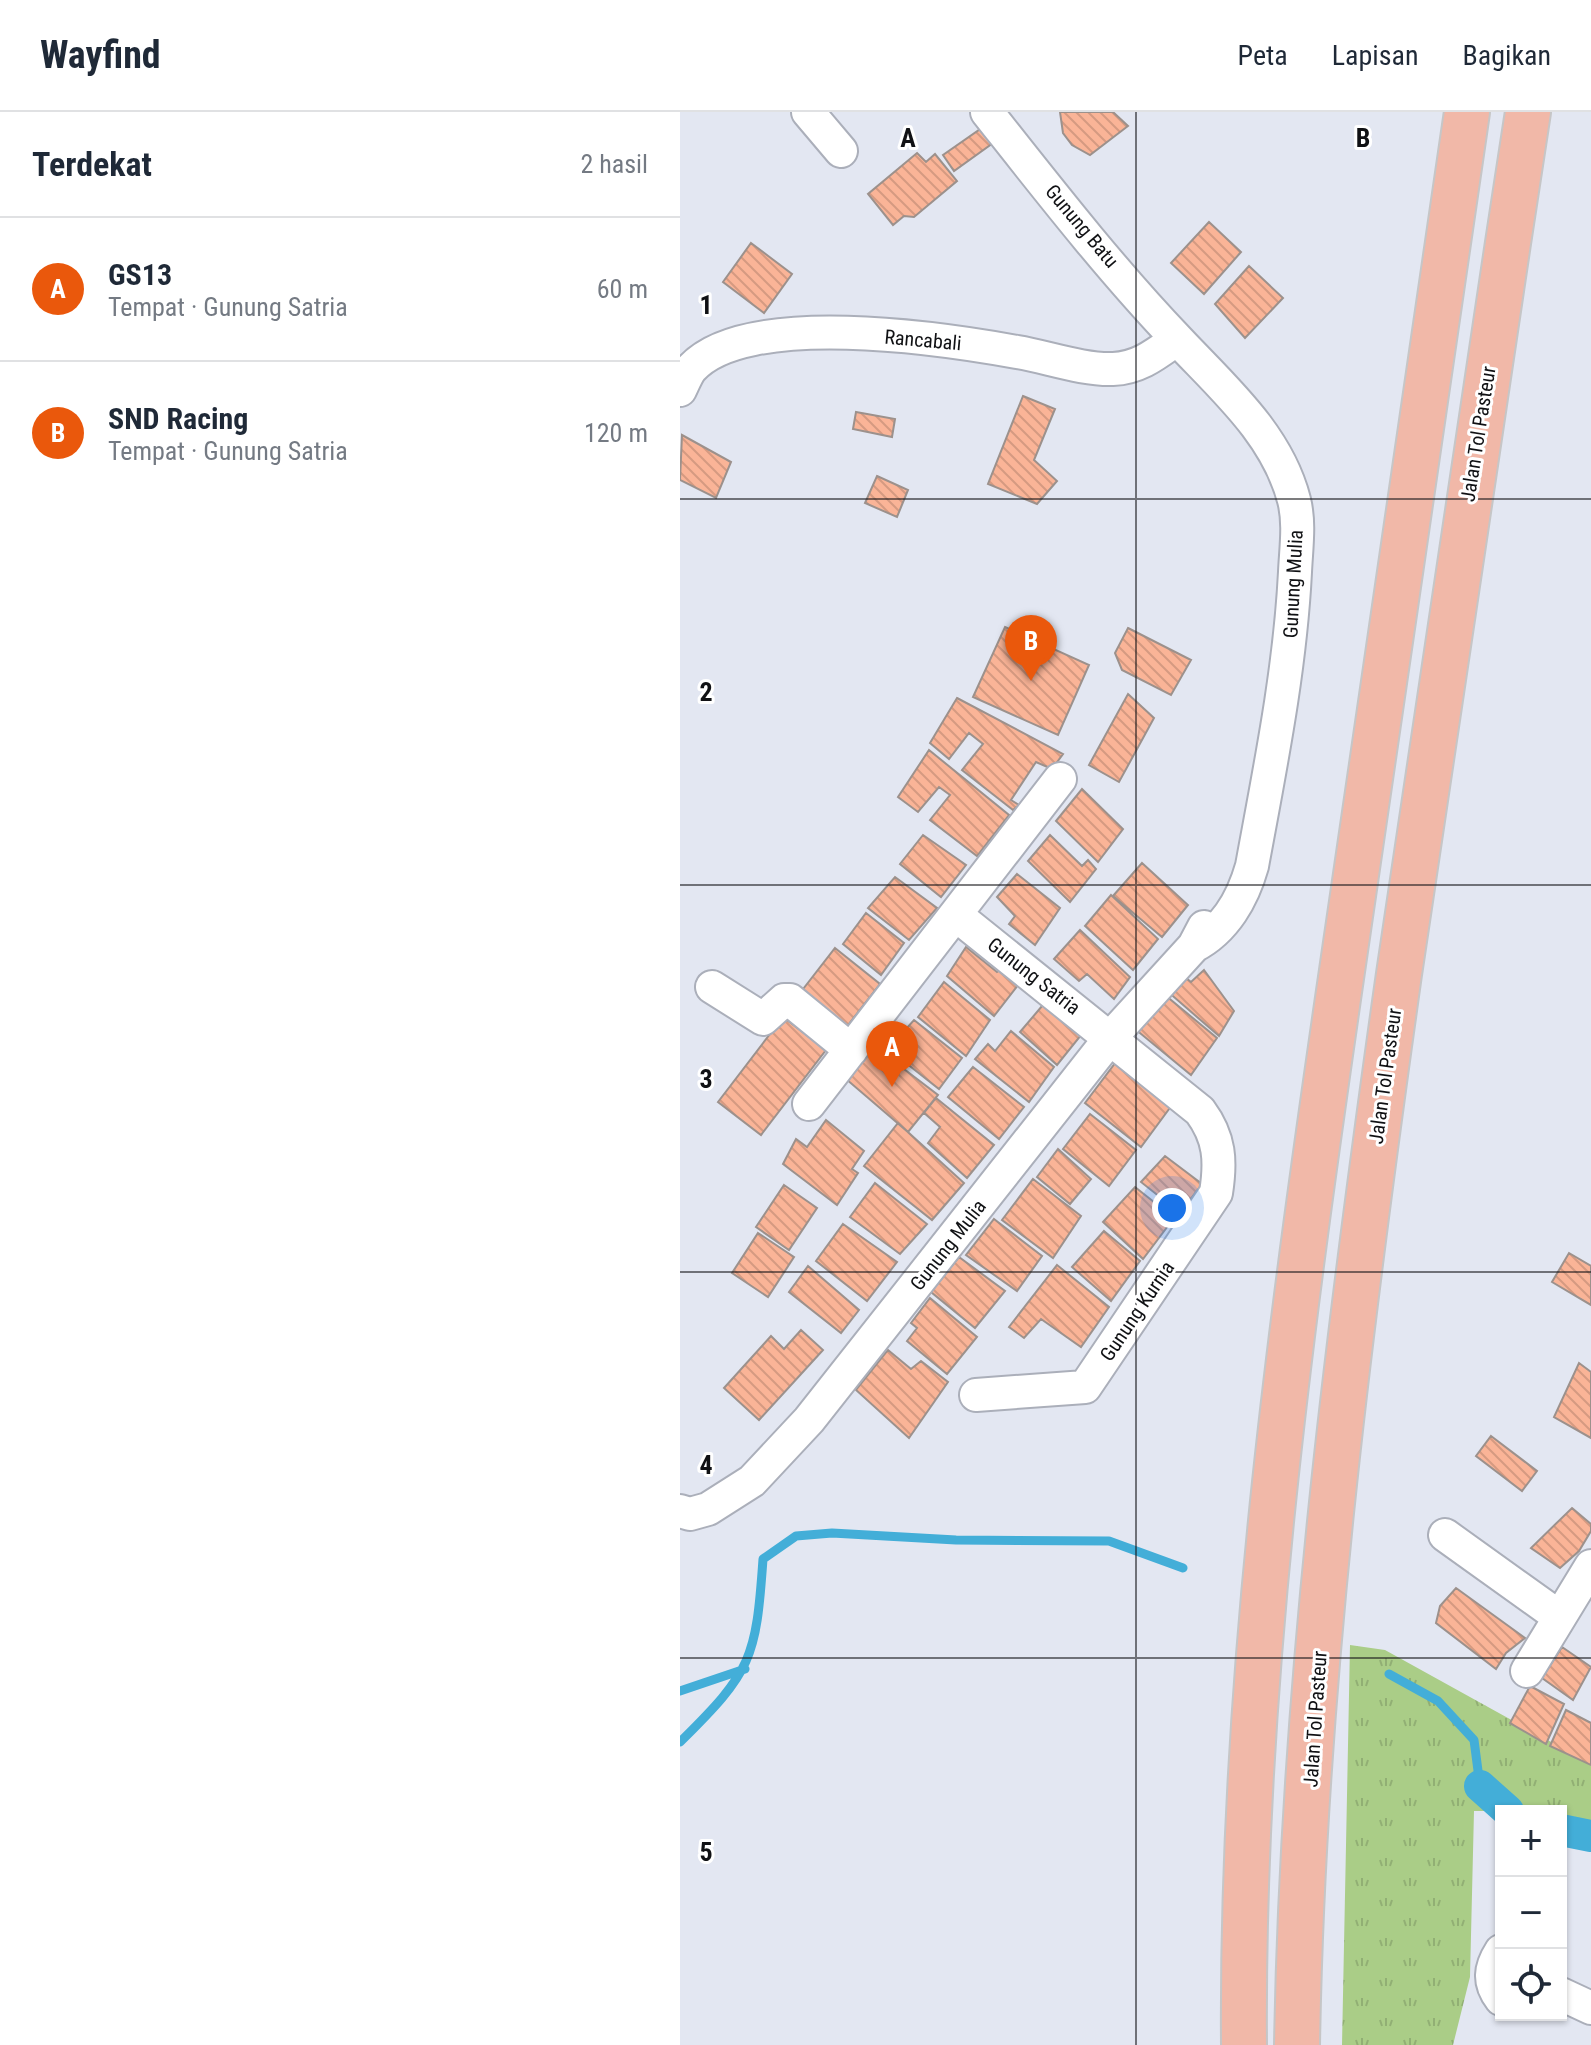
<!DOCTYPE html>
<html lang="id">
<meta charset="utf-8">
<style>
:root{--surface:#fff;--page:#f6f6f7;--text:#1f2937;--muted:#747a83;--line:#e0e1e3;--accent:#ea580c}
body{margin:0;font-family:"Roboto Condensed",sans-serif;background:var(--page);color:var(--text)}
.controls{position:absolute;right:24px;bottom:24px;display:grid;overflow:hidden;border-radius:0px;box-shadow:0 2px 6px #0004}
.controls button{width:72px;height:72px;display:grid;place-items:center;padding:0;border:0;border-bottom:2px solid var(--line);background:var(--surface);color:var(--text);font:40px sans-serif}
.you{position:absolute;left:492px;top:1096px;width:28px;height:28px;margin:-20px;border:6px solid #fff;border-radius:50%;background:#1a73e8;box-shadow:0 0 0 12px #1a73e833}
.badge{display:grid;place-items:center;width:52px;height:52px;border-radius:50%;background:var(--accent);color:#fff;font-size:26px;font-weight:700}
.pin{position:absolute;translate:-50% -66px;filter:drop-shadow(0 2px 4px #0008)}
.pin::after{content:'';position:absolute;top:42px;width:28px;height:24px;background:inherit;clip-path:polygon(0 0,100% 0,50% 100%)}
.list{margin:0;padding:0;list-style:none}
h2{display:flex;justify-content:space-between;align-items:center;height:104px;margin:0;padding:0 32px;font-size:34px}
h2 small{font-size:26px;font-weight:400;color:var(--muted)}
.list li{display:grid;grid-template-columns:52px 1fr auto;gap:24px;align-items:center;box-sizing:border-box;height:144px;padding:0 32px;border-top:2px solid var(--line)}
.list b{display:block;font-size:30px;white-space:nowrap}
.list p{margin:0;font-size:26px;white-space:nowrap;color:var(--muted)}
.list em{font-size:26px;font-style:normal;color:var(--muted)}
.icon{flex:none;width:44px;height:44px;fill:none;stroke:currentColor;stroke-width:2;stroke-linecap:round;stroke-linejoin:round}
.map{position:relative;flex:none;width:911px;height:1933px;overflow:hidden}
header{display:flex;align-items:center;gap:48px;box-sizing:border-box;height:112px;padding:0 40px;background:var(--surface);border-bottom:2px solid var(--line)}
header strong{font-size:38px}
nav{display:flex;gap:44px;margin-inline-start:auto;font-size:28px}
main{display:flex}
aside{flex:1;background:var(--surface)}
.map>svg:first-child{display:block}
.grass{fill:url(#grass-tufts)}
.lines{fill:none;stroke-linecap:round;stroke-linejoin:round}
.stream{stroke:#43aed8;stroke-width:9}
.canal{stroke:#43aed8;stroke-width:32}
.building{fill:url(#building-back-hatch);stroke:#9c918c;stroke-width:2}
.minor-casing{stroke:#abafba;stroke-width:36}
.motorway-casing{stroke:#c6c6c7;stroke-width:48}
.minor{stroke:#fff;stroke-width:32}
.motorway{stroke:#f1b8a8;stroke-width:44}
.grid{fill:none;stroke:#101114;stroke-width:2;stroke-opacity:0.55}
.labels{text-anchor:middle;stroke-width:6;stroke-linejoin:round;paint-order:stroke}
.street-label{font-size:20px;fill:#101114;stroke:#fff}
.grid-label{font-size:26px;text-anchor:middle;font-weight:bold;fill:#101114;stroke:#fff;stroke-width:6;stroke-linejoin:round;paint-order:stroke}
</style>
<header>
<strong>Wayfind</strong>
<nav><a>Peta</a><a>Lapisan</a><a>Bagikan</a></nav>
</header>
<main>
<aside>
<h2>Terdekat<small>2 hasil</small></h2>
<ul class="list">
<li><span class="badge">A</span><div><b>GS13</b><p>Tempat · Gunung Satria</p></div><em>60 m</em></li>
<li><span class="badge">B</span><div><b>SND Racing</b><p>Tempat · Gunung Satria</p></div><em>120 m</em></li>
</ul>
</aside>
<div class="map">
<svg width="911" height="1933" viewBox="0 0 911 1933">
<defs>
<pattern id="grass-tufts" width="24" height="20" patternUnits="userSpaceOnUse" patternTransform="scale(2)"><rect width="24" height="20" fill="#aacd87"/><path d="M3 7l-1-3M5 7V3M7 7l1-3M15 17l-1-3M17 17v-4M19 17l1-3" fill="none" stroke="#91af74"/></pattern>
<pattern id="building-back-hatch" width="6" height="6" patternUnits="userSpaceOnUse" patternTransform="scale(2)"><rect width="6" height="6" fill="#fab497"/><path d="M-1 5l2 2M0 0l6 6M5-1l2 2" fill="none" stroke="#d59a81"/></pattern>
</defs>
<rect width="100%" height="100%" fill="#e3e7f2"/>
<path class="grass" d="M670,1533l35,5 206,114v58l-30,-3v-8h-87l-4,166 -17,68h-111z"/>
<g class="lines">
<path class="stream" d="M709,1562l49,27 36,39 6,46
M0,1579l65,-22
M0,1630c72,-71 76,-83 83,-183l33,-23 36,-3 124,7 153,1 74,27"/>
<path class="canal" d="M800,1674l28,25
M881,1718l30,6"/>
</g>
<path class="building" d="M380,0h53l15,14 -38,29 -18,-10 -9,-12z
M309,11l11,15 -46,33 -11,-16z
M237,41l9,9 9,-8 22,27 -43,36 -10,-1 -11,9 -25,-31z
M529,110l32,30 -37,42 -33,-31z
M71,131l41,31 -28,39 -41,-31z
M569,154l34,32 -38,40 -30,-34z
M343,284l32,13 -21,51 23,21 -20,23 -49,-20z
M176,300l39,7 -3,18 -39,-8z
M2,323l49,27 -15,36 -36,-18z
M197,364l31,14 -11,27 -32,-14z
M325,515l84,38 -31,70 -85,-38z
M448,516l63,32 -20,35 -49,-25 -7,-17z
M448,582l26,24 -35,64 -30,-17z
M277,586l106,56 -11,15 -16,-7 -25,38 8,5 -6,5 -51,-40 21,-26 -14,-11 -20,26 -19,-16z
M249,638l80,65 -32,41 -47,-36 20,-25 -11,-8 -21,25 -20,-15z
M402,677l41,40 -25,33 -42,-41z
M243,723l43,30 -25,32 -41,-33z
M370,723l32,31 6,-6 8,9 -26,33 -42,-41z
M462,751l46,42 -26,32 -49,-41z
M337,762l43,34 -25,37 -26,-21 6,-8 -18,-19z
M215,765l42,31 -28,32 -41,-32z
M431,783l47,44 -25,31 -48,-44z
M186,801l38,30 -23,32 -38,-31z
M400,818l50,47 -16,22 -27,-25 -8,7 -25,-22z
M286,835l31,25 8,-6 17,14 -28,36 -47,-40z
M155,836l45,36 -35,45 -45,-36z
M524,858l30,41 -15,25 -52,-45 14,-17 10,8z
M264,870l46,38 -24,36 -48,-39z
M485,883l52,43 -26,37 -56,-46z
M368,887l38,30 -29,36 -37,-33z
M103,905l43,33 -65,85 -43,-33z
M234,908l48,38 -23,31 -57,-45 7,-9 7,5z
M331,919l43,36 -25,35 -54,-43 13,-15 7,7z
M195,935l63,48 -30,37 -62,-53z
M436,950l56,43 -31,42 -56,-44z
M293,955l51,40 -25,32 -51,-42z
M256,986l58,47 -27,33 -39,-35 12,-16 -16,-14z
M410,1002l46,36 -27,36 -46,-37z
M146,1008l38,31 -12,18 6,4 -21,32 -54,-41 13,-25 11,8z
M218,1011l66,60 -32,37 -68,-54z
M378,1037l33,30 -21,25 -33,-27z
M485,1044l37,28 -22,29 -39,-31z
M353,1067l48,37 -28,42 -51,-38z
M195,1071l52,41 -27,30 -50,-37z
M104,1073l33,23 -28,42 -33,-23z
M455,1075l39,31 -31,41 -40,-37z
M314,1107l48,37 -25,35 -51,-36z
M163,1112l54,38 -30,39 -51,-40z
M424,1119l36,30 -29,40 -39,-34z
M78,1121l36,24 -26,40 -36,-24z
M889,1141l22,13v39l-39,-23z
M279,1145l46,34 -30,37 -44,-36z
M377,1153l52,42 -28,40 -40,-28 -17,19 -15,-11z
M128,1154l51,44 -18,23 -52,-41z
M250,1186l47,39 -30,37 -40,-33 10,-13 -6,-5z
M121,1218l22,20 -64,70 -35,-32 47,-52 13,13z
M208,1238l23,19 10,-8 27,21 -39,56 -53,-48z
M899,1251l12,9v66l-37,-21z
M811,1324l46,35 -15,20 -46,-35z
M892,1396l19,16v7l-12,20 -19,17 -29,-20z
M776,1476l69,50 -19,15 -10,16 -60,-46 4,-17z
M882,1535l29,20 -18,33 -31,-22z
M850,1574l34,18 -18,40 -36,-21z
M886,1598l25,13v42l-41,-19z"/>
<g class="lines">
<defs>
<path id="minor" d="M128,0l33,39
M307,0c61,77 123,157 191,228 44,47 99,94 116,160 6,23 2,49 1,72 -5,99 -25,196 -43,294 -9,32 -27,64 -58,80
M0,278c3,-6 7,-16 11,-21 54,-61 254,-30 326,-17 30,5 65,18 96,17 26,-1 43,-15 64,-30
M276,803l244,196c20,27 21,50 16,82l-131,194 -109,8
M32,875l51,32 21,-19h6l61,50
M129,992l251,-325
M0,1399l10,3 18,-5 44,-28 57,-61 302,-383 83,-91 10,-19
M765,1423l113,81
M847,1559l64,-105
M821,1839c-11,17 -13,31 0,48
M881,1882l30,14"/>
<path id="motorway" d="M564,1933c-3,-362 47,-723 99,-1081 41,-284 83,-568 124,-852
M617,1933c6,-359 52,-717 102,-1071 42,-288 85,-575 129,-862"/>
</defs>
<use href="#minor" class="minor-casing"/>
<use href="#motorway" class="motorway-casing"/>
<use href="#minor" class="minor"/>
<use href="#motorway" class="motorway"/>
</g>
<path class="grid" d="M456,0v1933M0,387h911M0,773h911M0,1160h911M0,1546h911"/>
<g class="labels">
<g class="street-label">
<text transform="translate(402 114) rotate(50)" y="7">Gunung Batu</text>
<text transform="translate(243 228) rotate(5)" y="7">Rancabali</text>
<text transform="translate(798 322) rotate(-81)" y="7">Jalan Tol Pasteur</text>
<text transform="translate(613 472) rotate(-87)" y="7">Gunung Mulia</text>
<text transform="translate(354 864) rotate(38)" y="7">Gunung Satria</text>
<text transform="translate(705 964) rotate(-82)" y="7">Jalan Tol Pasteur</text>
<text transform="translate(268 1133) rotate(-52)" y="7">Gunung Mulia</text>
<text transform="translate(457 1199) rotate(-56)" y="7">Gunung Kurnia</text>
<text transform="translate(635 1607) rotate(-86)" y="7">Jalan Tol Pasteur</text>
</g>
</g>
<g class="grid-label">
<text x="228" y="35">A</text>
<text x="683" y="35">B</text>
<text x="26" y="202">1</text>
<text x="26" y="589">2</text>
<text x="26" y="976">3</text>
<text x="26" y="1362">4</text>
<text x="26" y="1749">5</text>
</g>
</svg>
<div class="controls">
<button>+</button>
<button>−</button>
<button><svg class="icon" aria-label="locate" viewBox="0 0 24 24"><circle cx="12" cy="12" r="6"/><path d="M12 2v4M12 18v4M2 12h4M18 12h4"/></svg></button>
</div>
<div class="you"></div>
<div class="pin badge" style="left:212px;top:975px">A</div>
<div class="pin badge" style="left:351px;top:569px">B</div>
</div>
</main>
